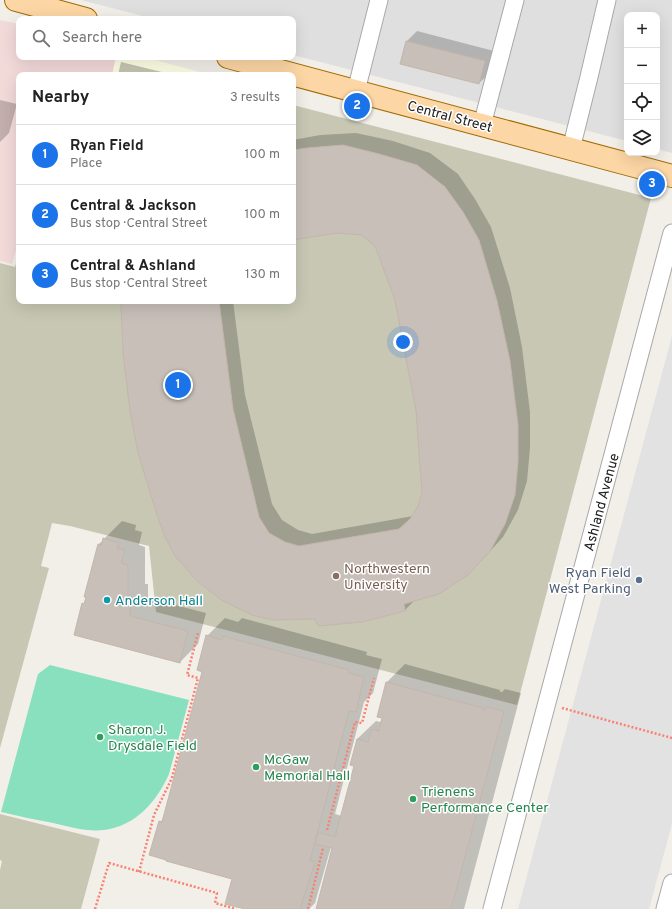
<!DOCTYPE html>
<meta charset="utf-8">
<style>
:root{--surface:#fff;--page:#f2f2f2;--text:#222;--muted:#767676;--line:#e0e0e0;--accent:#1a73e8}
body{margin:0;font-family:Overpass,sans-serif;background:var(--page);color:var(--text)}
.controls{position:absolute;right:12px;top:12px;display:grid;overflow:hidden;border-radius:8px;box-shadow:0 4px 16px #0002}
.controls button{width:36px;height:36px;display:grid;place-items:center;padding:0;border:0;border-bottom:1px solid var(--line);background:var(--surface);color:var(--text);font:20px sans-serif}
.you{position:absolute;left:403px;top:342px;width:14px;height:14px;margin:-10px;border:3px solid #fff;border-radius:50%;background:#1a73e8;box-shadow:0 0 0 6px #1a73e833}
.badge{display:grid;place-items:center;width:26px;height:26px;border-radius:50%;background:var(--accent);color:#fff;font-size:13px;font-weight:700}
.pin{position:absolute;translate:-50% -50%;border:2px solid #fff;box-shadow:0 1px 4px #0006}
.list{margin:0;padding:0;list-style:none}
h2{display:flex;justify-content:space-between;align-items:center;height:52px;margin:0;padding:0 16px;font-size:17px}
h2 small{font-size:13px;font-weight:400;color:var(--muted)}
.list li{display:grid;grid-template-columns:26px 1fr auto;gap:12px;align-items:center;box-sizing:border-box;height:60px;padding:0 16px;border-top:1px solid var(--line)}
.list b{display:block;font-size:15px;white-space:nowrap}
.list p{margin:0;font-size:13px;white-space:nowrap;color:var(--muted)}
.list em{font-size:13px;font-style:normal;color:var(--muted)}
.icon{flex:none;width:22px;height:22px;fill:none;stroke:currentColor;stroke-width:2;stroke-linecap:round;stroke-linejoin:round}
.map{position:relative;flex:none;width:672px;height:909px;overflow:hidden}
.search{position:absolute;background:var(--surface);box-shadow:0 4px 16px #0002;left:16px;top:16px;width:280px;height:44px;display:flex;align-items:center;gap:10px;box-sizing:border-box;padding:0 14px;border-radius:8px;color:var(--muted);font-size:15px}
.panel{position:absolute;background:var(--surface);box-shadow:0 4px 16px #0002;left:16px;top:72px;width:280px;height:232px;border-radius:8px}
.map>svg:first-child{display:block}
.residential{fill:#e0dfdf}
.commercial{fill:#f2dad9}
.education{fill:#ffffe5}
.construction{fill:#c7c7b4}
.pitch{fill:#88e0be}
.parking{fill:#e2e2e2}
.shadow{fill:#0003}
.building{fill:#c7bfb8;stroke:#c4b6ab}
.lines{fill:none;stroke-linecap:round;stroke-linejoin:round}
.minor-casing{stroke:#a9a9a9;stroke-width:19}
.major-casing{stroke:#a06b00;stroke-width:24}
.path{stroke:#fa8072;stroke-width:2.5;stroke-dasharray:2 2;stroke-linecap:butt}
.minor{stroke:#fff;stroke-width:17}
.major{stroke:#fcd6a4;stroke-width:22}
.education-dot{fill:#8d6e63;stroke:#fff;stroke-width:1.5}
.service-dot{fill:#5c6f8a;stroke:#fff;stroke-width:1.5}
.culture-dot{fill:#0f9aa8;stroke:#fff;stroke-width:1.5}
.leisure-dot{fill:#2e9e5b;stroke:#fff;stroke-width:1.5}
.labels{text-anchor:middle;stroke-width:3;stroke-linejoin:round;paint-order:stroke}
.street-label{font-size:14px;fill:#222;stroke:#fff}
.education-label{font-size:14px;fill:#785e54;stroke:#fff;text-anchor:start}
.service-label{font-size:14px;fill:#4e5e75;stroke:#fff;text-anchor:end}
.culture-label{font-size:14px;fill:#0d838f;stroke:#fff;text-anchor:start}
.leisure-label{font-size:14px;fill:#27864d;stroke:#fff;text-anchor:start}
</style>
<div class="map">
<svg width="672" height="909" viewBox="0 0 672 909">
<rect width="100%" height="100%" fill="#f2efe9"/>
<path class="residential" d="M81,0h591v153l-15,-4v-134h-30v126l-334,-86v-36h-139z"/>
<path class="commercial" d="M0,20l19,4v33h97l-4,18h-93v165l-7,24 -12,-3z"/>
<path class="education" d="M116,57h28l67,18h-99z"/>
<path class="construction" d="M121,62l53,13h-56z
M293,105l358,93 -134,507 -361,-93 -7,-66 -79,-20 -18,-3 -11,43 8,2 -49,180v-485l15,4 4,-13v47h274z
M0,814l100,25 -19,70h-81v-39l2,-9 -2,-1z"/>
<path class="pitch" d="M50,665l139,35 -20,74c-12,27 -33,52 -65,56 -17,2 -34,-3 -51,-7 -17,-3 -34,-7 -52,-11l37,-138z"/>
<path class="parking" d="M672,336v488l-23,85h-131z"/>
<path class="shadow" d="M417,31l77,20 -5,23 -10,9 -77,-19 5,-23z
M0,100l17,4 -8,29 -9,9z
M356,133l37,8 37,12 28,21 17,25 16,28 19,61 12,59 8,65v36l-3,33 -9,29 -15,27 -22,24 -65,38 -11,11 -89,8 -194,-317h111l12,94 27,109 10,16 16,10 14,4 101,-18 6,-10 4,-13 -6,-82 -21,-111 -20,-55 -14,-11 -25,-2 -44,7v-99l27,-5z
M122,521l14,4 -1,5 7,2 -3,13 6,2v37h3v14l58,15 -8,31 -18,18 -97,-58 3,-3 13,-57z
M225,618l13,4 4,-4 125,34 -1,3 16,4 -9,34 -9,9 -29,112 7,2 14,-50 1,-27 19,-18 4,1 2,-2 5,-38 18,-18 95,26v2h2l3,-3 16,4 -57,216h-147l17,-62h-3l-16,56 -6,6h-60l-16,-31 -73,-56 5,-5 39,-146 3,-35z"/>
<path class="building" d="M406,41l79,20 -6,23 -79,-20z
M343,145l36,9 38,11 28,22 18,25 16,28 18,61 13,60 8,64v36l-3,34 -10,29 -15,27 -22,24 -29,19 -35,10 1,7 -43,11 -44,4 -3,-7 -42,1 -21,-5 -29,-14 -26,-20 -22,-25 -10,-19 -7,-19 -20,-65 -8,-42 -7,-58 -2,-47v-5h98l14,108 26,108 10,16 16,9 14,4 100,-17 11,-10 8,-13 4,-13 -6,-82 -21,-111 -20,-54 -14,-11 -24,-2 -44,7v-90l14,-2z
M103,538l16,5 -2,5 8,2 -4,13 7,2v37h3l-1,14 58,15 -8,32 -106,-28 8,-32 2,1 2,-7h-2l14,-53 4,1z
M206,635l16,5 1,-4 126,34v3l15,4 -8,35 -7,-1 -39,150 5,1 -15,47h-55l-20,-5 7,-25 -66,-18v-1l-17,-5 10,-34 3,1 40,-150 -5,-2z
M386,682l97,26v2h3v-3l18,4 -53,198h-135l16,-61 -17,-4 3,-12 17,5 19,-71 -4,-1 7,-26 11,3 4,-13 7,2 3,-13 -5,-1z"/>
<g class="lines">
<defs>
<path id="minor" d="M356,91l23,-91
M482,125l33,-125
M571,149l18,-72 18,-77
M492,909l180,-676
M665,909l7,-26"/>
<path id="major" d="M16,0l70,19
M228,57l444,119"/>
</defs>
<use href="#minor" class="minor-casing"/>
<use href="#major" class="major-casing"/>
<path class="path" d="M562,708l110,30
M327,830l28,-108 7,1 12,-45
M139,872l15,-57 18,-37 26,-100 -11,-3 11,-42
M95,909l14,-46 108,30 -2,10 21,6
M308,909l15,-61"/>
<use href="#minor" class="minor"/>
<use href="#major" class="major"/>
</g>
<circle class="education-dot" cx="336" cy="576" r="4"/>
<circle class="service-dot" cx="639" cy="580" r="4"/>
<circle class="culture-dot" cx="107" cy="600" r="4"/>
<g class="leisure-dot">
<circle cx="100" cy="737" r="4"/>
<circle cx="256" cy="767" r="4"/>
<circle cx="413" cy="799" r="4"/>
</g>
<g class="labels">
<g class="street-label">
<text transform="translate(450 116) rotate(15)" y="5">Central Street</text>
<text transform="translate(601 502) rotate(-75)" y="5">Ashland Avenue</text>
</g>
<g class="education-label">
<text x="344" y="573">Northwestern<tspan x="344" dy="16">University</tspan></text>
</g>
<g class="service-label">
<text x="631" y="577">Ryan Field<tspan x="631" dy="16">West Parking</tspan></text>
</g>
<g class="culture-label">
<text x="115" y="605">Anderson Hall</text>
</g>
<g class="leisure-label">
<text x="108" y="734">Sharon J.<tspan x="108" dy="16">Drysdale Field</tspan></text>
<text x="264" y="764">McGaw<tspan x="264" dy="16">Memorial Hall</tspan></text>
<text x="421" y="796">Trienens<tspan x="421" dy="16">Performance Center</tspan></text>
</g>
</g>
</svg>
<div class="controls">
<button>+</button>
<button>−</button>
<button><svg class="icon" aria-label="locate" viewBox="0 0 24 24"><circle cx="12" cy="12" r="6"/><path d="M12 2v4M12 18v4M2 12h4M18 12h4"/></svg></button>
<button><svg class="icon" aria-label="layers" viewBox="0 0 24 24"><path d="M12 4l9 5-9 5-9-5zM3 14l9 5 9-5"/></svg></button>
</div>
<div class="you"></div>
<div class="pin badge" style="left:178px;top:385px">1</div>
<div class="pin badge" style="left:357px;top:106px">2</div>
<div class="pin badge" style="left:652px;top:184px">3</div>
<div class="search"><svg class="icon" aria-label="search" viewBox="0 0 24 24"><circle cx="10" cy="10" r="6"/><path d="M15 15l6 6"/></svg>Search here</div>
<section class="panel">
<h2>Nearby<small>3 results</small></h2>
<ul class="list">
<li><span class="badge">1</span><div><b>Ryan Field</b><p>Place</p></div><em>100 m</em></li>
<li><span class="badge">2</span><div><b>Central &amp; Jackson</b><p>Bus stop · Central Street</p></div><em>100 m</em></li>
<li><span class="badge">3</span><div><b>Central &amp; Ashland</b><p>Bus stop · Central Street</p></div><em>130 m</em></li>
</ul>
</section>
</div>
